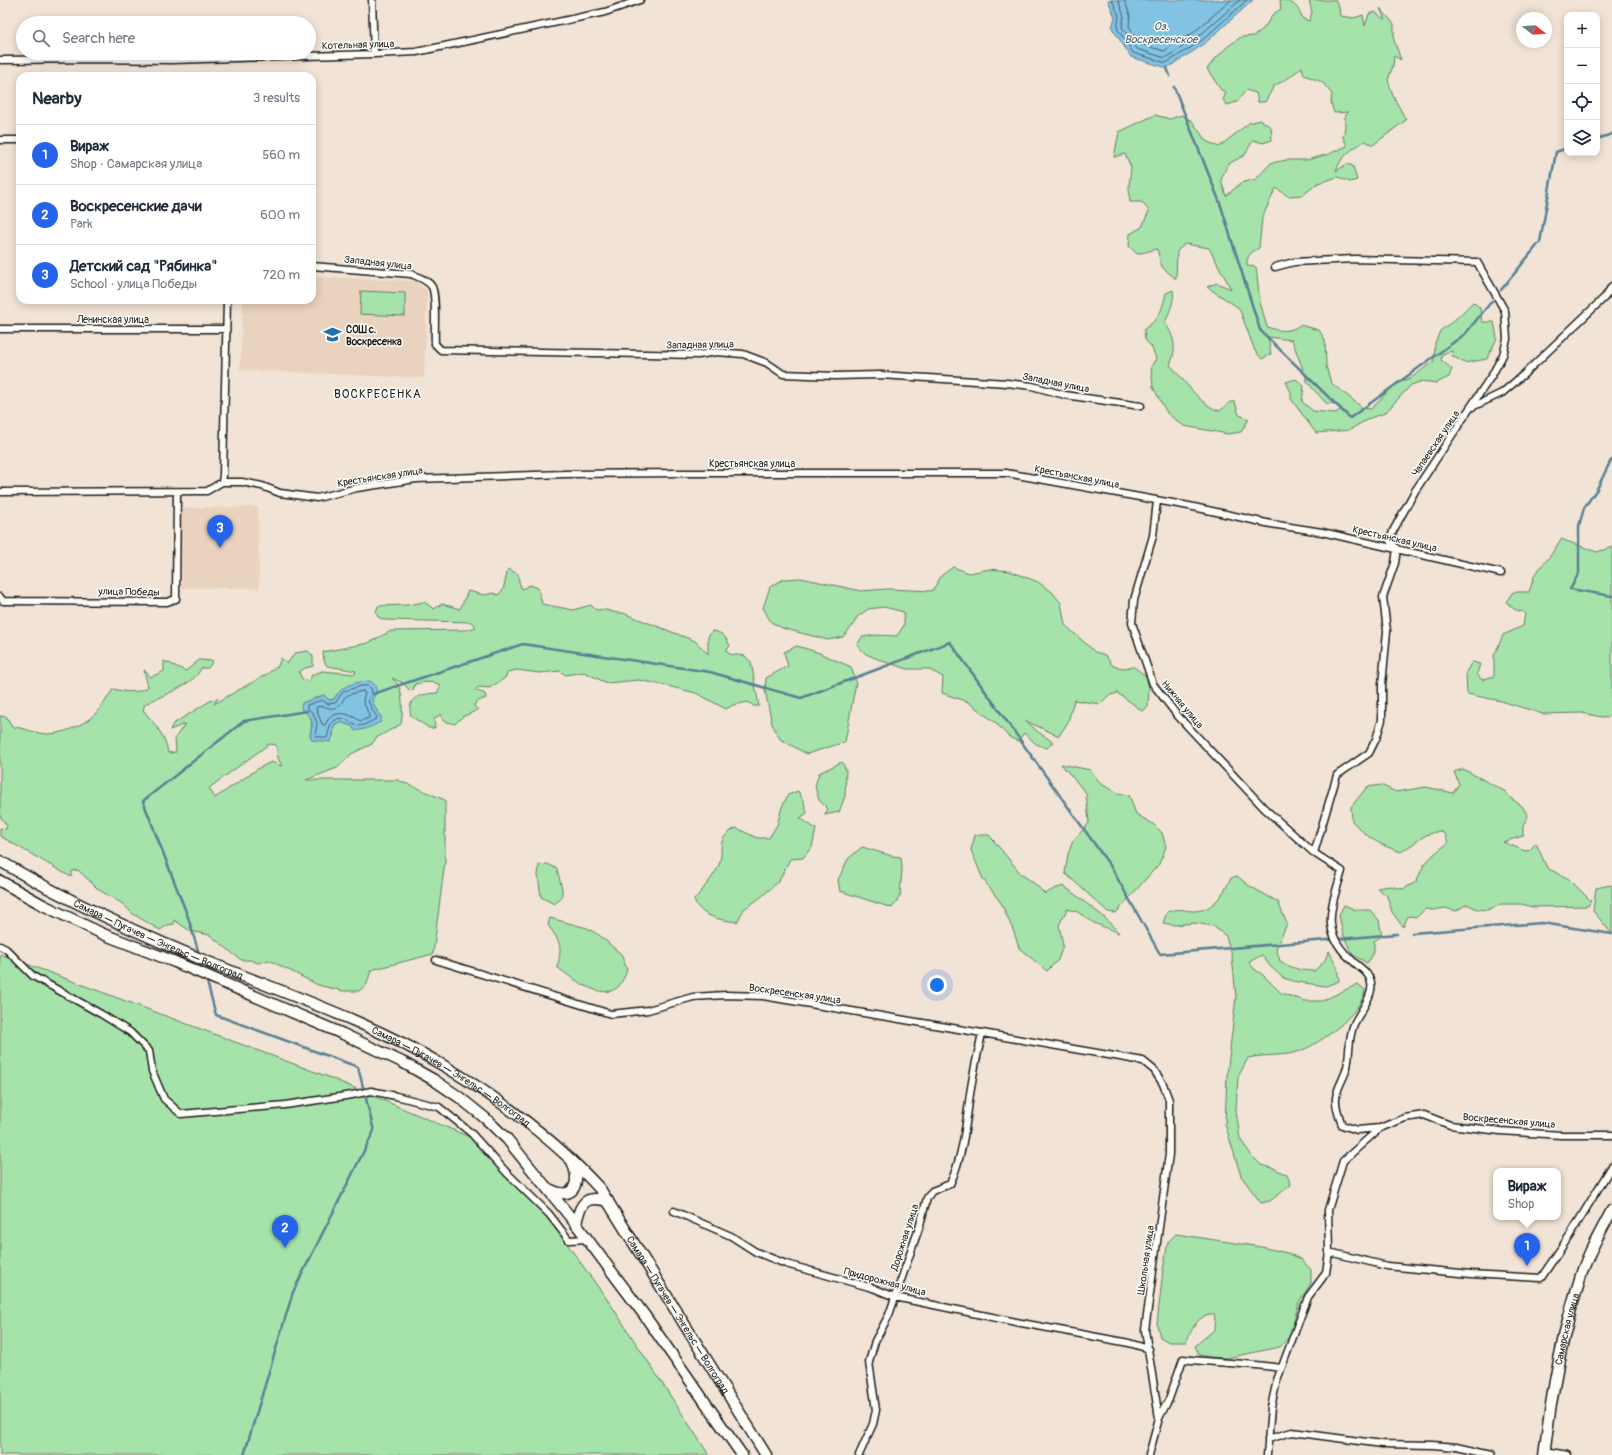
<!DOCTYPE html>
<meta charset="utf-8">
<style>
:root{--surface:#fff;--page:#f6f6f7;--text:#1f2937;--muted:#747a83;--line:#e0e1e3;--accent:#2563eb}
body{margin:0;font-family:Pangolin,sans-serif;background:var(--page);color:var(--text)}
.controls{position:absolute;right:12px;top:12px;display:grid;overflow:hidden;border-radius:8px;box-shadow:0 2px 10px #0003}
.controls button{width:36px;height:36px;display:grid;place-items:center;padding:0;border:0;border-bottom:1px solid var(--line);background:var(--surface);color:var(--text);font:20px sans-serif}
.compass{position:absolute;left:1516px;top:12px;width:36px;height:36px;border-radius:50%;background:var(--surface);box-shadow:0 2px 10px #0003;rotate:107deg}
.you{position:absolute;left:937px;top:985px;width:14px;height:14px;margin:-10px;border:3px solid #fff;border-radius:50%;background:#1a73e8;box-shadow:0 0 0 6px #1a73e833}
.badge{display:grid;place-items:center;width:26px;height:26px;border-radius:50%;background:var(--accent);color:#fff;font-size:13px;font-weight:700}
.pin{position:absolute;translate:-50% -33px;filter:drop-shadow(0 1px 2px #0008)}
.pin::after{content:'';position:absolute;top:21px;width:14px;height:12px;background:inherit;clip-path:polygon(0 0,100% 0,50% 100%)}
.popup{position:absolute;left:1493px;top:1168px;width:68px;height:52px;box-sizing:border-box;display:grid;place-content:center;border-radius:8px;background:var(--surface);filter:drop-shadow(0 1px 3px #0005);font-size:13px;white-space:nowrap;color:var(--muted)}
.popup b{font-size:15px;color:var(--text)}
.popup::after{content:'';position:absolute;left:50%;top:100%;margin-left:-8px;border:8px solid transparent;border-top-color:var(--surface)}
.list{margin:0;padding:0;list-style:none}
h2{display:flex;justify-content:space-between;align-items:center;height:52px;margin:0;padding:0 16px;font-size:17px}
h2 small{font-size:13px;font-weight:400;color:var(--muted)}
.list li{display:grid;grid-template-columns:26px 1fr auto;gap:12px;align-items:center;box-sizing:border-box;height:60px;padding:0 16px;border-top:1px solid var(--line)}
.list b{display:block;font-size:15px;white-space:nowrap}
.list p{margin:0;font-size:13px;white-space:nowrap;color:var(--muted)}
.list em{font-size:13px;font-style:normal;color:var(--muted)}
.icon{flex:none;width:22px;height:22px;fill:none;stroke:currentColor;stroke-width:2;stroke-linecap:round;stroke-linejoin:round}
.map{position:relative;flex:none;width:1612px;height:1455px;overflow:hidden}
.search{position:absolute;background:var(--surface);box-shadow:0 2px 10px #0003;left:16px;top:16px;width:300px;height:44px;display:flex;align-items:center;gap:10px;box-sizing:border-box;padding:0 14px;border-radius:22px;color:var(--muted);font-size:15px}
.panel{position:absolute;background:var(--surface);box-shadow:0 2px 10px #0003;left:16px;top:72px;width:300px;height:232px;border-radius:12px}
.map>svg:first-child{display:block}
.built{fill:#e9d2be}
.green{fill:#a5e3aa;stroke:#608063;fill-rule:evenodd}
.water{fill:#82c2e3;stroke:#598093}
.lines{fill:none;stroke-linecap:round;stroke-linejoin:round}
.shore{stroke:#455e6c;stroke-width:1}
.stream{stroke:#598093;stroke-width:2.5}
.street-casing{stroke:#1c1c1c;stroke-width:9}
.primary-casing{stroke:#1c1c1c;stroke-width:13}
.street{stroke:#fdfcf7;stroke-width:6}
.primary{stroke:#fdfcf7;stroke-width:10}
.labels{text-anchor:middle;stroke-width:3;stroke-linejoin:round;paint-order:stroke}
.street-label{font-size:10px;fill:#1c1c1c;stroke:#fdfcf7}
.poi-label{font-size:10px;font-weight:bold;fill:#1c1c1c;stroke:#fdfcf7;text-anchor:start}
.water-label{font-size:11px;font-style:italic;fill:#455e6c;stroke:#fdfcf7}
.quarter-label{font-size:12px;letter-spacing:1px;fill:#1c1c1c;stroke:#fdfcf7}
</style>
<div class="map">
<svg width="1612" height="1455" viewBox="0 0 1612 1455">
<rect width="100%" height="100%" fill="#f1e3d5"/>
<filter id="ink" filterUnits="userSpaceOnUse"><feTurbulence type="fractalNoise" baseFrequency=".025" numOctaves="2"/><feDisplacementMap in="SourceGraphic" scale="8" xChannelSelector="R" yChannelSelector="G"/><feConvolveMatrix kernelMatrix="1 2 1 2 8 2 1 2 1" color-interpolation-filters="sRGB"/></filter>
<g filter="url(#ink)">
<path class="built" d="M312,277l103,4 12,10 -3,87 -184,-8 3,-70h69z
M258,507l1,81h-77l-1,-80z"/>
<path class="green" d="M1280,0c13,0 19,8 23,19l6,2 3,-9 -3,-12h26l4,7 1,9 14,2 9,-3 2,11 4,-12 6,-2 10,8 -5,-12 14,16v16l7,20 -7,-4 -1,10 -5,14 5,16 13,24 -33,25 -8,-4c-12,7 -25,16 -29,30l11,-7 6,2 4,14 -7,2 -12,-5 -20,6 -15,12 -15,1 -12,-8 -14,30 -3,30c-8,4 -13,8 -12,18l9,1 4,35 7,25c12,4 22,6 33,-2l19,5 6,10 1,26 5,17 32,25 8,1 23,-24 20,-9 20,-15 1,-18 5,-12 18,-14 15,-15 7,6 2,14h12l3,16 -10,21 -22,4 -13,-7 1,-5 -11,3 -1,6 11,9 -3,8 -13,6 -14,-2 -11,4 -26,28 -15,5 -21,12 -33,3 -25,-34v-7l-5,-10 10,-3 8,7 -2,16 11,9 22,2 7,-4 -5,-5 -11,-1 -18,-20 -16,-43 -24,-3 3,17 -9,5 -7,-8 -16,-43 -32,-21 10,-4 14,6 -22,-41 -24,-4 -8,7 -1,28 -14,-12 -5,-18 -20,5 -8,-8 1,-12 12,-7 7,-16 -7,-9h-12l-1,-15 2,-20 -6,-13 -11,3 5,-25 36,-17 15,4 12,-4 10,6 14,20 13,6 30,-24 11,-3 11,7 1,13 -9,3 -10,-3 -8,15 -17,9 -7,16 5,16 15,-13 15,-4 15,-16 16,-3h20l22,-6 18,-8 -4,-9 2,-10v-11l4,-4 -15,1 -3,-11 1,-8 -10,-12 -18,-7 -2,-8 -12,10 -16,9 -9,16h-7l-2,-9 -10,-3 -9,12 -10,3 -4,-5 3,-8 -5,-2 -14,-21 7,-9 13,-13 14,-10 13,-1 10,-8 9,-14 8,-5z
M1173,290c2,11 -4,22 -8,33 10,15 12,26 5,42 15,15 29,40 50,46l10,-9h5l4,13 10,4 -8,13 -13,2 -44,-8 -17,-13 -14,-26 -2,-20 5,-9 -5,-12 -6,-6 -1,-11c16,-10 18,-19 22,-36z
M361,291l44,2v23l-45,-2z
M1561,539l36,13 15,-5v166l-5,5 -25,-5 -39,1 -42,-13 -34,-7 -1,-22 6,-10 8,2 -3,10 5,6 12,-4v-20l9,-21 20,-9 2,-13 -11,-4 -8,-7 7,-10h16l6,-18 16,-19z
M953,567l16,6 21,-4 20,2 28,11 14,10 9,11 4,22 30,27 10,3 8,11 10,2 11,-1 12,9 3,13 -1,18 -6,4 -13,-10 -12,-8 -9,3 -8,8 -26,-4 -6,22 -9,14 -33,-15 12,11 15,10 -6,6 -11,-4 -12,-11 -6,8 -9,-4 -13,-14 -28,-21 -26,-9 1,-16 -15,-8h-20l-23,-7 -19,-8 -9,-9 5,-8 15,-2 20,1 7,-11v-13l-20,-5 -16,2 -11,8 -4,8 -10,12 -15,3 -46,-12 -11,-6 -8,-14 7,-21 14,-8 17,-1 60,13 27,-2 44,2 10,-16z
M508,569l10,5 1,8 3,7 8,-4 8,3 4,16 31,6 18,-5 5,5c13,-2 16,4 27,3l72,28 13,13v-17l4,-6c10,1 14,6 18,15l-4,4 3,4 16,2 6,6 8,44h-5l-6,-4 -15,3 -7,4 -30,-16 -29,-7 -28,-6 -32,3 -23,-11 -19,3 -4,-4 -22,2 -22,-3 -9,2 -3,6 -16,10 -10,-1 -4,3 10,4 1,4 -10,4 -2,4 4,4 -16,7 -7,7 -12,-3 -2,-7 -7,5 1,9h-6l-18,-12c-5,-19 10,-22 26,-23l4,-8c-9,-4 -17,-3 -26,-1l-2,6 -3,1 -7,-8 -11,-5c1,2 5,4 6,7 5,7 5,30 3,39l-25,14 -4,6 -21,10 -4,5 -10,9 -31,12h92l47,20v61l-12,93 -62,16 -4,14 -8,7h-16l-25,-6 -49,-25 -11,3 -8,-3h-9l-31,-25 -20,-4 -16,-11v4l-6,1 -8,5 -27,-16 -10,-10 -24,-14 -21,-20 -6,1 -1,6 -71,-41v-8l6,1 1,-3 -7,-10v-100l7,1 5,10c12,0 23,7 36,7 15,0 36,-9 47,-20 7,-7 13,-17 18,-25 13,3 24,5 35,-2l-4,-17 7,7 13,-6v-10l22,10 13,-11 14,1 -5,7h-7c-6,17 -41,28 -56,36l-2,6c11,14 23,25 25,43l8,-1 -1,-14 10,-14 -15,6 3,-6 37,-23 8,-3 -4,6 53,-30 11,-8 3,-8 6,6 8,-11 13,-2 5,5v10l-8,2 -6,4 3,7 7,2 3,-6 10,-4 33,3 1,-3 -29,-5 -3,-5 -1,-9 45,-9 23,-12 76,-1 9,-3 -4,-5 -87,-2 -7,-3 -2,-5 2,-6 29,-1 17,-3 10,7 8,-5 18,5 8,-18 16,4 9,-2 5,2 5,-5zM337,694l35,5 2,7 7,11 -29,9 -12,-4 -6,3 -1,11 -23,-1c4,-16 0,-19 -8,-32l22,-8 5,5 5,-1zM269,744l7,1 2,13 4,8 -11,-4 -12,6 -44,30 -6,-10z
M797,646l20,6 34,15 5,15 -11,60 -38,12 -27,-15 -8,-15 -7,-34 1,-12 22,-12 -4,-14z
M842,762l4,8 -1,26 -6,16 -15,3 4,-6 -9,-9 -4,-14 4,-13z
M1061,764l29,6 11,14 17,9 11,2 7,19 17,10 9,9 4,14 -7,17 -43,49 -8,-1 -43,-39 3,-19 5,-13 16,-18 -3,-30z
M1463,769l43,23 3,5 13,9 6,10 -5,10v10l-20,6 22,9 5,-1 6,-7 11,25 22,11 22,22 -3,5 -55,1 -12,-3h-20l-14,6 -10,-1 -10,-5 -11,7 -11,-3 -12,2 -8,-1 -8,8 -9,-1 -5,11 -11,-15 -5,-16 -10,-8 13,-2 13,3 13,-7 8,-17 9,-10 15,-12 -3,-9 -6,-3 -13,4 -25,17c-23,-8 -32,-13 -49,-31l-1,-14 16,-20 14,-2 15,7 30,-5 27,6 6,-9 -5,-12z
M798,791l6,11 3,11 -7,5 16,11 -4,18 -9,11 -13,1 -11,22 -19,17 -16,11 -7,13c-17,-2 -36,-5 -43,-22 8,-10 18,-21 24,-33 8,-18 -5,-27 18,-39l21,10h12l8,-13 5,-18 6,-12z
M975,835h14l32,39 14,10 10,10 9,-5 10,-3 40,31 15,16 -25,-10 -18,-12 -9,-2 -8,16 4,21 -5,14 -11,11 -28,-23 -5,-16 -13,-29 -18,-24 -12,-29z
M862,847l30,9 9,1 1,11 -2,28 -8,12 -52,-17 -2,-11 10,-21z
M548,864l9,5 5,20v9l-8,6 -13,-7 -3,-22 1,-10z
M1237,876l11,9 30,17 9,22 -11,24 4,13c11,7 21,10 34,10l10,-9 5,-11 8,16 2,14 -13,5 -29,-4 -14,-4 -13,-12 -8,-11 -13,7 4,6 10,7 18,18 24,8h17l36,-17 7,6c-3,23 -45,54 -65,61 -17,6 -35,3 -52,7l-10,19 -2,33 4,29 12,17 9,9 14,4 12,6 4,10 -21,16 -9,2 -20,-27 -16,-52 2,-49 9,-78 -4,-41 -6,-20 -13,-10 -18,-3 -21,2 -11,-2 4,-11c14,-5 16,-1 28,-1 19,-1 29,-18 36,-33z
M1611,885l1,1v48l-19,-23 3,-23z
M1344,905l12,5h14l9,10 3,16 -8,5v10l-7,12 -15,-9 -9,-20 -4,-19z
M550,918l37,10 12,7 22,19 6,16c-2,6 -5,12 -9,17 -16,15 -48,-10 -61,-20 6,-21 3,-25 -9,-42z
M0,954l326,122 146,62 57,53 82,114 98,150h-709z
M1176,1234l85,13 26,6 14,6 10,11v13l-12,19 -9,34 -10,11 -53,11 -18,-1 -10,-2 -4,-9 19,-16 1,-15c-18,-1 -22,13 -29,27h-17l-9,-5 -3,-13 6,-54 5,-28z"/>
<path class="water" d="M1108,0h145l-50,45 -36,23 -36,-11 -19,-29 3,-11z
M370,681l5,4 2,7 -5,7 2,7 7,11v5l-16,7 -10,2 -3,-5 -12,-4 -6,3 -1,11 -3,6 -18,-2 -2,-5c4,-14 3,-17 -9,-26l1,-6 22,-8 5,5 5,-1c8,-14 20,-17 36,-18z"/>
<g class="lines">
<path class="shore" d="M1112,0l7,16 -2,12 16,25 33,10 34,-21 47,-42
M1118,0l6,16 -2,11 15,22 28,9 32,-20 43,-38
M1124,0l6,15 -1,11 11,18 24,7 29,-18 38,-33
M361,686h7l3,2 1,3 -4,9 3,8 6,9 -1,2 -12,6 -6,1 -10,-6 -9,-2 -8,5 -4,15 -12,-2 2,-13 -4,-10 -6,-5v-3l15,-5 6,4 7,-1 8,-11z
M363,691l2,2 -2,8 6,14v3l-9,3c-12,-9 -28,-12 -35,4l-3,-1 -6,-15 1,-2c7,-3 12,4 20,0 5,-2 5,-6 8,-10 4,-3 13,-5 18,-6z"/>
<path class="stream" d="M1167,68l3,8
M1174,87l46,116 40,127 90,88 115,-84 27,-33
M1597,139l15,-5
M1501,290l39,-48 16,-90 11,-4
M1612,460l-2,2 -13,27 -13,19 -5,18v47l-9,16 42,7
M373,694l150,-50 187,28 91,26 149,-56 161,225 49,87 237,-20
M1412,933l130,-10 70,11
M199,954l-11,-37 -45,-116 101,-80 63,-10
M206,978l10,37 142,52 16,64 -81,161 -49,163"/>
<defs>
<path id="street" d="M372,0l2,54
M0,60l94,-1 77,1 203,-6 42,-2 189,-40 35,-12
M0,140h20
M312,266l99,8c7,3 17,6 21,13 5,10 2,44 3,57l6,6 257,5 18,-3 27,2 24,9 16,11 52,2 45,-1 127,8 25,3 33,9 76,11
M1275,267l19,-5 60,-3 123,3 28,49 2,28 -4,16 -11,20 -22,33
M0,329h226
M222,482l1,-7 4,-175
M0,492l207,-1 15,-9h20l20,4 18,7 37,5 40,-10 59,-9 149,-5 116,-1h325l183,33 82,18 51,8 179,41
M1157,501l-4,35 -19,64 -2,23 21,61 24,31 87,93 50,45 28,18c-11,37 -23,62 12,91 6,6 16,11 17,21 3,12 -12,30 -17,41 -6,14 -4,29 -7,43 -2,10 -10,20 -11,31 -1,9 3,19 6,27l15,5 23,-2 25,-10 19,-3 26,10 50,6 61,4h51
M0,597l3,4 164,1 9,-3 1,-107
M1314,853l23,-78 32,-22 7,-14 6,-19v-35l5,-54 -4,-34 12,-34 2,-14 -7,-8 3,-10 22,-40 55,-83 32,-15 21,-18 82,-78 7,-11
M0,946l6,3 27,27 68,38 29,18 19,19 3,20 12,28 17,15 104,-9 67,-10 19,-4 25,5 43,11 32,26 36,40 42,41 20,26 18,-1
M436,960l175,54 37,-4 45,-13 33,-2 37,1 219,37 161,28 11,9 9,14 6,16v54l-24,176 14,88 -10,37
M674,1211l57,25 25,16 30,12 87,24 22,9 121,25 113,21 20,6
M1329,1252l58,14 84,8 70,4 29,-43 42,-69
M1159,1418l10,-19 14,-40c33,4 66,4 98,9
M1268,1439l24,-7 90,12 51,1 23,2 35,8
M1544,1451l24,4
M859,1455l14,-31 3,-14 -7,-48 6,-21 14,-26 31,-90 7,-27 5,-7 18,-7c13,-28 16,-60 20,-90 3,-21 8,-41 12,-61
M1267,1455l4,-48 6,-27 31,-83 18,-24 3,-21 -1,-42 15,-49 37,-33"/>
<g id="primary">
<path id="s1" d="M0,861c72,43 150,78 228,109 73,29 149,56 218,97 55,33 110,74 154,122l166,266"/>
<path d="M0,881l43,24 60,29 72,28 168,72 59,28 32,18 25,17 26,21 22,21 69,85 69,92 97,139"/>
<path d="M549,1189c26,13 32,-6 23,-28"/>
<path d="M576,1224c4,-22 10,-29 32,-23"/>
<path id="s2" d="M1544,1455c7,-58 17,-118 35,-173 7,-26 21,-49 33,-72"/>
</g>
</defs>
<use href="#street" class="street-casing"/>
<use href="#primary" class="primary-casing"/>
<use href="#street" class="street"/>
<use href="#primary" class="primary"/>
</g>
</g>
<defs>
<symbol id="school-bare" viewBox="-9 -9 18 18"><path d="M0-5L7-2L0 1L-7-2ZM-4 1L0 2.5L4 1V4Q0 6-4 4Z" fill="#1f6fb2" stroke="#fdfcf7" stroke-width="2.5" paint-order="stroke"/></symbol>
</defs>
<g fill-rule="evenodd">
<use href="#school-bare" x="320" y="322" width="25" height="25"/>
</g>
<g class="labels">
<g class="street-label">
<text transform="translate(358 44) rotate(-2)" y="4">Котельная улица</text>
<text transform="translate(378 262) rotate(6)" y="4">Западная улица</text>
<text x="113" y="323">Ленинская улица</text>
<text transform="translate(700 344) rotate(-1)" y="4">Западная улица</text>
<text transform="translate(1056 382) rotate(11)" y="4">Западная улица</text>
<text transform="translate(1435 443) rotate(-56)" y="4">Чапаевская улица</text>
<text x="752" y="467">Крестьянская улица</text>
<text transform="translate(380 476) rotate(-9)" y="4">Крестьянская улица</text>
<text transform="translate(1077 476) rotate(11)" y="4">Крестьянская улица</text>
<text transform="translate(1395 538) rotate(13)" y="4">Крестьянская улица</text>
<text transform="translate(129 591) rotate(1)" y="4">улица Победы</text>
<text transform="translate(1183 704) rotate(50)" y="4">Нижняя улица</text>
<text dy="4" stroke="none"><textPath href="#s1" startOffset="177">Самара — Пугачев — Энгельс — Волгоград</textPath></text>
<text transform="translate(795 993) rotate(8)" y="4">Воскресенская улица</text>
<text dy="4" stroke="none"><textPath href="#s1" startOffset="501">Самара — Пугачев — Энгельс — Волгоград</textPath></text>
<text transform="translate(1509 1120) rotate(5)" y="4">Воскресенская улица</text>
<text transform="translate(904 1237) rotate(-72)" y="4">Дорожная улица</text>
<text transform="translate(1145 1260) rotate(-82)" y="4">Школьная улица</text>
<text transform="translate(885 1281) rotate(15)" y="4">Придорожная улица</text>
<text dy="4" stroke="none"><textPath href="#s1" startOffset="837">Самара — Пугачев — Энгельс — Волгоград</textPath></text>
<text dy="4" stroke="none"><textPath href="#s2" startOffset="128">Самарская улица</textPath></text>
</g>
<g class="poi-label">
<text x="346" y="333">СОШ с.<tspan x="346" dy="12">Воскресенка</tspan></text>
</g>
<g class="water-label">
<text x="1161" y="30">Оз.<tspan x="1161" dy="13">Воскресенское</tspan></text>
</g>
<g class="quarter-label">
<text x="378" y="398">ВОСКРЕСЕНКА</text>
</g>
</g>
</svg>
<div class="controls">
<button>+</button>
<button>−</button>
<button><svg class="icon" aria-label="locate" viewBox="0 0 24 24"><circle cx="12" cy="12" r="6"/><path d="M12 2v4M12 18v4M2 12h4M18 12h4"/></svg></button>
<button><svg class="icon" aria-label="layers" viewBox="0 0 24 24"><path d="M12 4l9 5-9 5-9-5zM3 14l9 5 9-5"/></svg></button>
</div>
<svg class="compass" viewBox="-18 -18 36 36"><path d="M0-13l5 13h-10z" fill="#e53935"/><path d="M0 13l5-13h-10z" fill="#747a83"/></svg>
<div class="you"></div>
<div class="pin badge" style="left:1527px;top:1266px">1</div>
<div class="popup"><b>Вираж</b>Shop</div>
<div class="pin badge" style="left:285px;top:1248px">2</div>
<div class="pin badge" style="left:220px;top:548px">3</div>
<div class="search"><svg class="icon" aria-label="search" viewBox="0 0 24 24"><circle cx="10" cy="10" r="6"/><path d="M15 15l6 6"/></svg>Search here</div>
<section class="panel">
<h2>Nearby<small>3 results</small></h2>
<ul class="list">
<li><span class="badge">1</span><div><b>Вираж</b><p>Shop · Самарская улица</p></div><em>560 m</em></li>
<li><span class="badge">2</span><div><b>Воскресенские дачи</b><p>Park</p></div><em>600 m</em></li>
<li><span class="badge">3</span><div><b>Детский сад &quot;Рябинка&quot;</b><p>School · улица Победы</p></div><em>720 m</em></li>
</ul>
</section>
</div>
